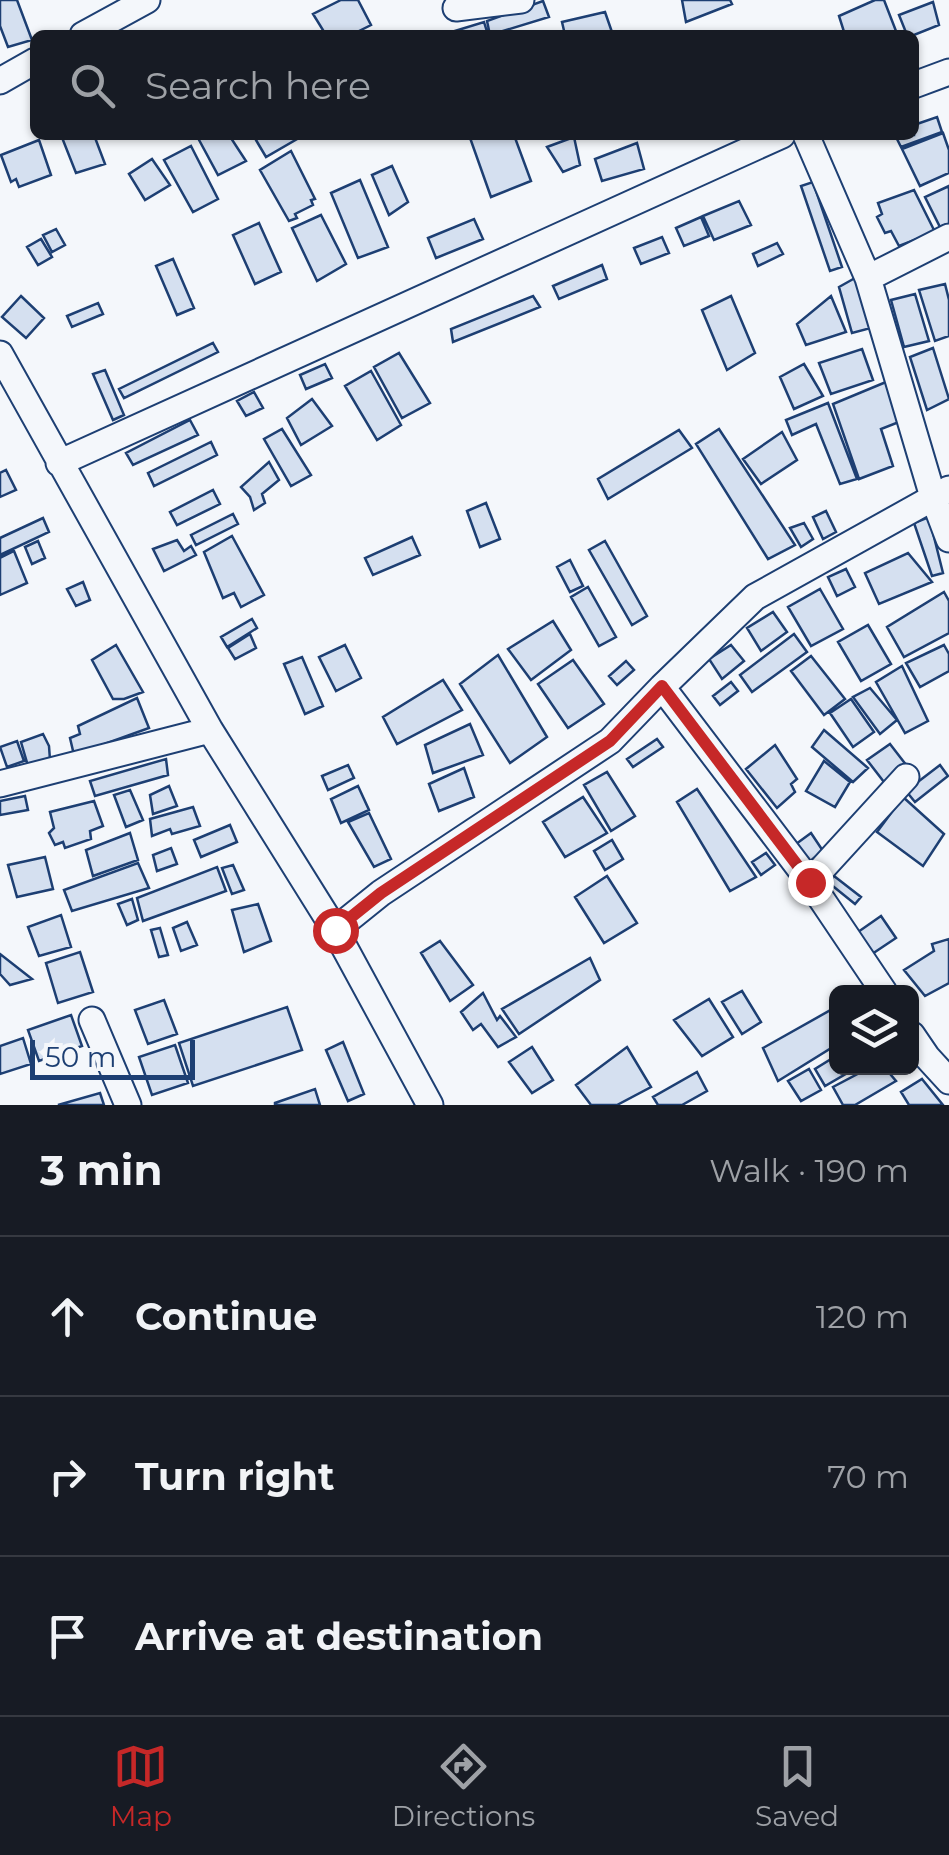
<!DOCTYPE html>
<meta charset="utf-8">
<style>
:root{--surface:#171b24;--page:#20242c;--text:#f1f3f6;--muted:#9ea1a6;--line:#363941;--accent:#c62828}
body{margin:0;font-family:Montserrat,sans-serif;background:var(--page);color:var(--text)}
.controls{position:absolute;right:30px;bottom:30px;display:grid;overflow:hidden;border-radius:15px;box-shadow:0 2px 8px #0004}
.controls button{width:90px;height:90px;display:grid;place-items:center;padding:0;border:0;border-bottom:2px solid var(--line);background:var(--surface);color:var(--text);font:50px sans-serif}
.scale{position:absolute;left:30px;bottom:25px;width:165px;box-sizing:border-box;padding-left:10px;border:5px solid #1d3f73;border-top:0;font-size:28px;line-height:35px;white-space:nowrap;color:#1d3f73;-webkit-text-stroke:8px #f4f7fb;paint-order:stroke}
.stop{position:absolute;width:30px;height:30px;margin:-22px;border:8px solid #c62828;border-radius:50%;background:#fff}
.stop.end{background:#c62828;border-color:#fff;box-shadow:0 2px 10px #0008}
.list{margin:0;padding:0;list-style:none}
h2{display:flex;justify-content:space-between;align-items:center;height:130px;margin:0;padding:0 40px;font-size:42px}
h2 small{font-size:32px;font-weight:400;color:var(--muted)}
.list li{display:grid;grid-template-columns:65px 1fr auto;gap:30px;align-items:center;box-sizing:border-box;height:160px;padding:0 40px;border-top:2px solid var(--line)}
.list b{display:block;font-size:38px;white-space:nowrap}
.list em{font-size:32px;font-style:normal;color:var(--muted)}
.icon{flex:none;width:55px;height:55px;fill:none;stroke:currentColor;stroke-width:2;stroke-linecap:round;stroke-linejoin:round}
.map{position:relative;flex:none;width:949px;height:1105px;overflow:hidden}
.search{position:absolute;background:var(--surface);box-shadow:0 2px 8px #0004;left:30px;right:30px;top:30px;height:110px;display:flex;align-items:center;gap:25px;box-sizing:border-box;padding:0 35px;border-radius:15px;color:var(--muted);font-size:38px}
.sheet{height:610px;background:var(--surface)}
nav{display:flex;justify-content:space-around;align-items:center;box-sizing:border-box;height:140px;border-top:2px solid var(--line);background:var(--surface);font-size:28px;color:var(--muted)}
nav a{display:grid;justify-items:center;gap:5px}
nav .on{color:var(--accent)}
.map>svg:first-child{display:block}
.building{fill:#d5e0f0;stroke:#1d3f73;stroke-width:2.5}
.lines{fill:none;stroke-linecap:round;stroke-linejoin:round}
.minor-casing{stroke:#1d3f73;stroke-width:29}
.minor{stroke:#f4f7fb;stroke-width:25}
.route{stroke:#c62828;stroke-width:12}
</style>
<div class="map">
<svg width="949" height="1105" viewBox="0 0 949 1105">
<rect width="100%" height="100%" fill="#f4f7fb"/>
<path class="building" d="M0,0h17l15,40 -24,7 -8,-21z
M341,0h17l13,25 -20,10h-25l-13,-21z
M682,0h48l2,4 -46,18z
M875,0h9l12,31 -10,4h-41l-6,-19z
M543,1l6,16 -59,18 -3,-14z
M933,2l6,23 -25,10h-7l-8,-20z
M605,12l8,23h-48l-3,-13z
M484,22l4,13 -43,-1z
M937,117l5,15 -41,15 -6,-12h19v-10z
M943,133l6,17v23l-29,13 -18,-37z
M61,135h33l11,29 -29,9z
M203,135h26l17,26 -28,14 -20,-37z
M253,135h51l-38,22z
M469,135h45l17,46 -40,16z
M574,137l6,28 -17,7 -16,-25z
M39,140l12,35 -32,12 -3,-8 -5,3 -10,-27z
M637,143l7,26 -42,12 -7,-22z
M191,146l27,53 -25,13 -29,-52z
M291,151l24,48 -4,1 2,5 -18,9 2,4 -8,3 -29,-51z
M152,159l18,26 -25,15 -16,-26z
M392,166l16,36 -19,13 -17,-40z
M360,180l28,67 -30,11 -27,-65z
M813,182l29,85 -12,4 -29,-85z
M949,186v37l-9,4 -15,-30z
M914,190l21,42 -36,14 -8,-15 -6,2 -8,-16 5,-3 -4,-11z
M739,201l12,24 -37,15 -11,-24z
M321,215l25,49 -29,17 -25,-53z
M701,217l8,19 -25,10 -8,-18z
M474,219l9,20 -47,19 -8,-20z
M259,223l22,49 -26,12 -22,-49z
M56,229l9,16 -13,7 -9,-17z
M662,237l7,16 -28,11 -7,-16z
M41,239l11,18 -14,8 -11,-18z
M777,243l6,11 -25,12 -5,-12z
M173,259l21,49 -17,7 -21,-49z
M602,265l5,14 -48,20 -6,-13z
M855,278l16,50 -19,5 -13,-46z
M945,284l4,16v36l-14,5 -16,-51z
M915,294l14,47 -25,6 -13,-47z
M21,296l23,22 -18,20 -24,-21z
M533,296l7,11 -87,35 -2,-13z
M731,296l24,57 -28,17 -25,-60z
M831,296l15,36 -40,13 -9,-21z
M98,303l5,11 -31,13 -5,-11z
M213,343l5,9 -94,46 -5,-9z
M933,348l16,51 -22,11 -17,-53z
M862,349l11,31 -42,14 -12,-31z
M399,353l31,50 -28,15 -28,-51z
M325,364l7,14 -26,11 -6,-14z
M804,364l19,32 -29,13 -14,-32z
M105,370l19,45 -11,5 -20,-46z
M371,371l30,54 -24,15 -32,-54z
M886,382l13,40 -18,7 12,37 -34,13 -26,-75z
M254,392l9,16 -17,8 -9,-15z
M312,399l20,27 -31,19 -14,-27z
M828,403l29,76 -17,5 -24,-60 -24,11 -6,-15z
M190,420l8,15 -65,30 -7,-12z
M282,429l29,46 -20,11 -27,-47z
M719,429l76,116 -27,14 -72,-115z
M679,430l13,18 -84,51 -10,-20z
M782,432l15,28 -36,24 -18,-25z
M211,442l6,13 -63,31 -6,-13z
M269,462l10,18 -17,14 3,9 -11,7 -4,-13 -9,-10z
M6,470l10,20 -16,7v-24z
M213,490l7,14 -43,21 -7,-13z
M486,503l14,36 -20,8 -13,-36z
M826,511l10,21 -13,7 -10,-22z
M233,514l5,10 -42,21 -5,-10z
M929,517l14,56 -11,3 -18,-53z
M43,518l6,14 -49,23v-17z
M804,523l9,16 -12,8 -11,-19z
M232,536l32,59 -23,12 -7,-14 -11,5 -19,-46z
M412,537l8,18 -47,20 -8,-17z
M177,540l7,11 7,-5 5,9 -32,16 -11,-22z
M38,541l7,17 -13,6 -7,-17z
M605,541l42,75 -15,9 -43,-75z
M14,551l13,32 -27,12v-37z
M908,553l24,29 -53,22 -14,-31z
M570,560l13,26 -13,6 -13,-25z
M846,569l9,18 -18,9 -9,-19z
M83,582l7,18 -14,6 -9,-17z
M588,587l28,50 -17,9 -28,-49z
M820,589l23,40 -32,17 -23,-39z
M944,592l5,9v32l-45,24 -17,-30z
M773,612l14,20 -26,19 -14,-23z
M252,619l5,9 -30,19 -6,-10z
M553,621l18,29 -40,30 -23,-31z
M868,625l23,39 -30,17 -23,-39z
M250,634l6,14 -21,11 -7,-11z
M794,634l13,18 -55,40 -12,-17z
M116,645l27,47 -19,7h-11l-21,-39z
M345,645l16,33 -25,13 -17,-34z
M731,645l13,16 -22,18 -13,-20z
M944,645l5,9v17l-29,16 -14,-24z
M498,655l49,82 -37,26 -50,-79z
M811,656l34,43 -21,16 -33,-44z
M302,657l21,49 -18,8 -21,-50z
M573,660l31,44 -36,24 -30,-44z
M626,661l8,9 -17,15 -8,-9z
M902,666l26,55 -23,12 -29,-51z
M443,680l19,30 -65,34 -14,-27z
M731,682l7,9 -18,14 -7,-9z
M870,688l27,32 -17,14 -27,-37z
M137,698l12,30 -75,27 -4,-17 10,-4 -2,-8z
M851,699l23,33 -21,15 -23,-34z
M470,724l13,31 -50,18 -8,-28z
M824,730l44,38 -15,14 -41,-35z
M43,734l6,12 1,14 -22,6 -7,-24z
M657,739l6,8 -30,20 -6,-8z
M17,741l7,20 -17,6 -7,-20z
M890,744l17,22 -23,16 -17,-22z
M775,745l22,34 -6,5 4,8 -18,16 -31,-39z
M166,759l2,16 -73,21 -5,-15z
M824,761l26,21 -15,25 -29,-16z
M348,765l6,13 -26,12 -6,-14z
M940,765l8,11 -33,26 -9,-11z
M464,768l10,29 -35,14 -10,-27z
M607,772l28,44 -24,15 -27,-46z
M169,786l8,20 -24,8 -3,-19z
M358,786l11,24 -28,13 -10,-24z
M697,789l59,88 -26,14 -53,-89z
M130,790l13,30 -17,7 -12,-32z
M25,796l3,14 -28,5v-14z
M583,797l24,36 -42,24 -22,-35z
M903,797l41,37 -21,32 -46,-34z
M94,801l9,25 -13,5 1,8 -26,9 -2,-6 -8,3 -6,-12 5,-5 -4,-16z
M193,807l7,19 -28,8 -2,-5 -18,7 -2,-17z
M369,813l22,46 -17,8 -26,-45z
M230,825l7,17 -36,15 -7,-17z
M130,833l8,27 -45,16 -7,-26z
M811,833l12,18 -14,11 -13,-18z
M612,840l11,19 -18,11 -11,-19z
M171,848l6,16 -20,7 -4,-16z
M766,853l9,12 -14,10 -9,-13z
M45,857l8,32 -36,8 -9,-32z
M138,863l11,25 -77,23 -8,-21z
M233,865l11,25 -12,4 -10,-26z
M217,867l9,24 -83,30 -6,-23z
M607,876l30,47 -33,20 -29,-46z
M834,876l27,21 -6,7 -26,-21z
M132,899l6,21 -11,5 -9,-21z
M258,904l13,37 -27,11 -12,-42z
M61,915l10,32 -32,9 -11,-29z
M881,916l15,22 -24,16 -14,-22z
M187,922l10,23 -16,6 -8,-23z
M160,928l8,27 -9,2 -8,-27z
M949,939v44l-24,13 -21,-26 30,-19 -2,-7z
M440,941l33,44 -23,16 -29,-48z
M80,952l13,40 -35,11 -12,-40z
M0,954l32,25 -22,6 -10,-11z
M590,958l10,22 -81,54 -17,-25z
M742,991l19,31 -19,12 -20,-32z
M483,993l14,27 3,-4 16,21 -18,10 -17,-23 -8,6 -12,-18z
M709,999l24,38 -31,19 -28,-36z
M164,1000l13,34 -29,10 -13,-34z
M287,1007l15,43 -109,36 -14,-43z
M836,1007v38l-58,36 -15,-33z
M71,1015l11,31 -43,15 -11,-31z
M23,1038l8,26 -31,10v-28z
M343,1042l21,52 -16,7 -22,-51z
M175,1045l13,38 -36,12 -13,-38z
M532,1047l21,33 -21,13 -23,-31z
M627,1047l24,40 -34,18h-26l-15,-20z
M836,1056v12h20l-31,18 -10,-17z
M869,1068h16l11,13 -41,24h-12l-10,-18z
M809,1069l12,21 -20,11 -13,-20z
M697,1072l10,19 -25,14h-24l-5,-8z
M922,1079l21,26h-34l-8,-13z
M315,1089l5,16h-45v-2z
M100,1093l4,12h-46z"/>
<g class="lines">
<defs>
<path id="minor" d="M456,8l65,-8
M83,35l64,-35
M0,81l35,-20
M914,85l35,-13
M806,135l62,143 65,219 16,42
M868,278l81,-41
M0,354l210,376 125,200 95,175
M59,463l723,-328
M662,687l148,195 74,110
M0,784l210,-54
M810,882l96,-105
M335,930l46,-37 229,-152 52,-54 93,-90 194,-108
M92,1020l36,85
M912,1035l15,22 22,24"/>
</defs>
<use href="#minor" class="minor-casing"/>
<use href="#minor" class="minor"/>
</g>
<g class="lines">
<path class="route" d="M335,930l46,-37 229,-152 52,-55 148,196"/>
</g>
</svg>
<div class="controls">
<button><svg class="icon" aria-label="layers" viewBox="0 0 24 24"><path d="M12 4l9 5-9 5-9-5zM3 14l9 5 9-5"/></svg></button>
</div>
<div class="scale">50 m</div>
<div class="stop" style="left:335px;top:930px"></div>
<div class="stop end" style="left:810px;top:882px"></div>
<div class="search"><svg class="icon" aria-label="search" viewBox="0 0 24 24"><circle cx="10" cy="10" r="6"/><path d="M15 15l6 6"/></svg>Search here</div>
</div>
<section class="sheet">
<h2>3 min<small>Walk · 190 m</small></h2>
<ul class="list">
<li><svg class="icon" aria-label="ahead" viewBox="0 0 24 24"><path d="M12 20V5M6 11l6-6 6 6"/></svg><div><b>Continue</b></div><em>120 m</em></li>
<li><svg class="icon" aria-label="right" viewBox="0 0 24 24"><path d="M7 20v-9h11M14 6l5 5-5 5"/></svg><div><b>Turn right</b></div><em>70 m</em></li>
<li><svg class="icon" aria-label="arrive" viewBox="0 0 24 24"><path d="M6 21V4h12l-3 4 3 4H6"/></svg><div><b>Arrive at destination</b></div></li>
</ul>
</section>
<nav>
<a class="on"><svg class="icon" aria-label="map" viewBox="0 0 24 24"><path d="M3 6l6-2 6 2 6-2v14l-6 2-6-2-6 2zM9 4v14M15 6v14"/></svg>Map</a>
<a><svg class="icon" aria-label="directions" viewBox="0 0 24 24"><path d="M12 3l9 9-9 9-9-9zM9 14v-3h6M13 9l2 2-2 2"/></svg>Directions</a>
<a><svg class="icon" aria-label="saved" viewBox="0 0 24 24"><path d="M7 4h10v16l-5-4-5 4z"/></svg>Saved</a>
</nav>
